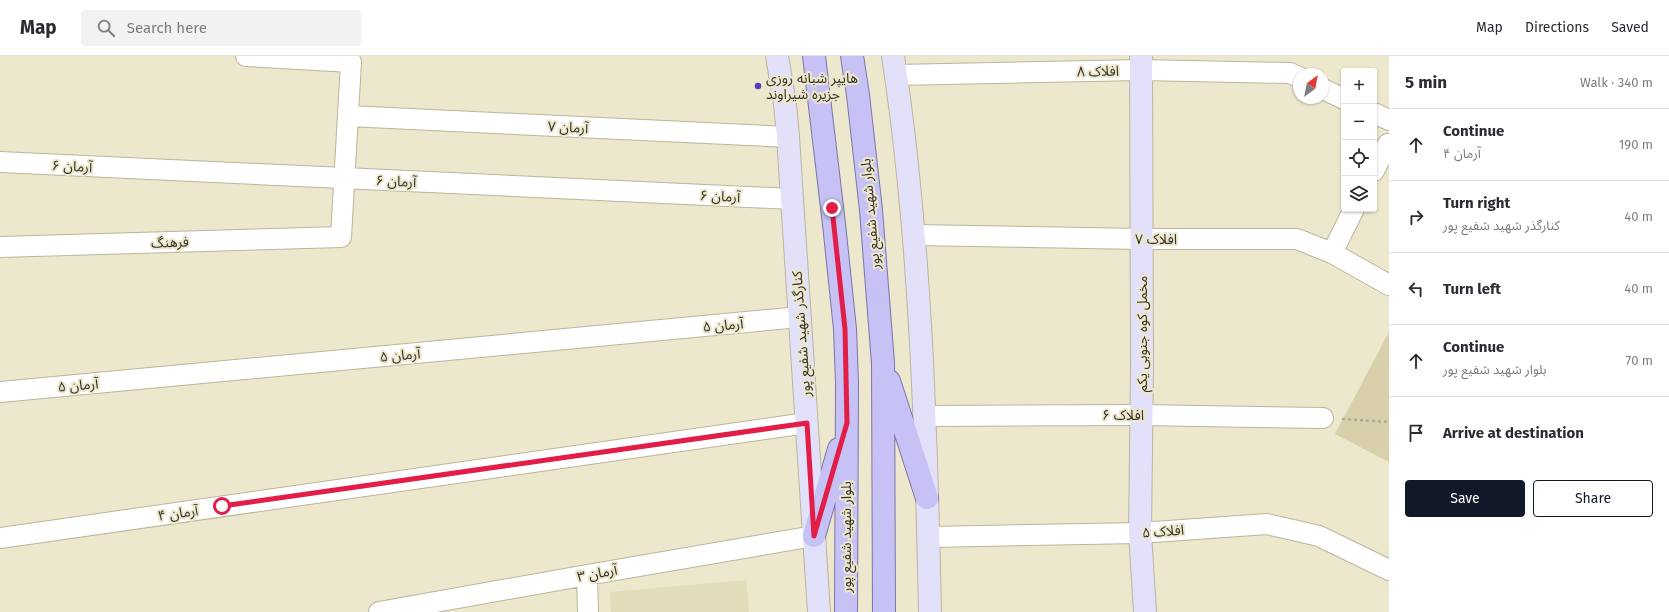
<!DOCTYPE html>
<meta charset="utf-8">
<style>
:root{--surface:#fff;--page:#f2f2f3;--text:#2b2b33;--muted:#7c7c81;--line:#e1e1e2;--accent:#111827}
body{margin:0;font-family:"Fira Sans","Noto Sans Arabic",sans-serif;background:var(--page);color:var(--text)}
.controls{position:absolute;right:12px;top:12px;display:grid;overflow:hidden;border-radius:4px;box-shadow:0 1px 3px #0004}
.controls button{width:36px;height:36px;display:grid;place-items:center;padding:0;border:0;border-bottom:1px solid var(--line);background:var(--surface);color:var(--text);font:20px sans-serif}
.compass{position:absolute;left:1293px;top:12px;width:36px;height:36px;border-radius:50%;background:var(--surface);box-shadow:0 1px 3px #0004;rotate:32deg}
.stop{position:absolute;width:12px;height:12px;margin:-9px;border:3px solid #e11d48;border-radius:50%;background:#fff}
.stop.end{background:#e11d48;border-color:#fff;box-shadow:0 1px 4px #0008}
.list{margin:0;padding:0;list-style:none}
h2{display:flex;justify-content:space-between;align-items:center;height:52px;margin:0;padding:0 16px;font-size:17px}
h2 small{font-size:13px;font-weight:400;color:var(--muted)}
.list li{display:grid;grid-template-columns:26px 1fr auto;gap:12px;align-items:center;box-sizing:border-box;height:72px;padding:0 16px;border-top:1px solid var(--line)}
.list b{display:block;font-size:15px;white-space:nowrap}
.list p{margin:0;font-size:13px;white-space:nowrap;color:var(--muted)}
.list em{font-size:13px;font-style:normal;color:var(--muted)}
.actions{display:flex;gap:8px;padding:12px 16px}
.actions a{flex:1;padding:9px 0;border:1px solid var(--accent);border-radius:4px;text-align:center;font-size:14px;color:var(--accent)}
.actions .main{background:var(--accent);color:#fff}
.icon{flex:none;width:22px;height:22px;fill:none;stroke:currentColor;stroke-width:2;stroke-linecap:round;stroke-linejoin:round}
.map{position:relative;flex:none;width:1389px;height:556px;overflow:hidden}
header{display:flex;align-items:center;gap:24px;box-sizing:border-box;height:56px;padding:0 20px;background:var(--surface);border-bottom:1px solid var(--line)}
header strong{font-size:19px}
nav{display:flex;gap:22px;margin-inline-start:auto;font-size:14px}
.search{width:280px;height:36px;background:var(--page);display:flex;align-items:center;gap:10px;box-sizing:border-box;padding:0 14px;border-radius:4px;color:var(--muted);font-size:15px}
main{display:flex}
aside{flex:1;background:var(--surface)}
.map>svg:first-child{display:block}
.built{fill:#e2dcbb}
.green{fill:#d8d0ab}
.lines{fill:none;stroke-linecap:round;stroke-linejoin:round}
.street-casing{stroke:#bab59c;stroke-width:22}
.secondary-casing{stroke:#bab59c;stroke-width:24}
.primary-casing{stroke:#7b75a9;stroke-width:24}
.path{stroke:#aeaa96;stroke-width:2.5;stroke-dasharray:3 3;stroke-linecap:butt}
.street{stroke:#fff;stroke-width:20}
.secondary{stroke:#e3e0fa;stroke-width:22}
.primary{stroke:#c7c2f5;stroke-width:22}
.route{stroke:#e11d48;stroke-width:5}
.poi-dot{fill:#573db5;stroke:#ece7cd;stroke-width:1.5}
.labels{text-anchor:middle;stroke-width:4;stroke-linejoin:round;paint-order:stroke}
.street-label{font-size:14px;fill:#343228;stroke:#ece7cd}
.poi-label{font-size:14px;fill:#343228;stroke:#ece7cd;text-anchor:start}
</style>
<header>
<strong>Map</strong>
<div class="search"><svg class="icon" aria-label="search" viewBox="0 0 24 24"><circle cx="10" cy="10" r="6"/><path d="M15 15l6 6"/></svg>Search here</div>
<nav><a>Map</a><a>Directions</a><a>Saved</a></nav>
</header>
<main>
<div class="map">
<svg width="1389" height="556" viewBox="0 0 1389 556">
<rect width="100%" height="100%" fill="#ece7cd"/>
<path class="built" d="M746,524l3,32h-138l-1,-20z"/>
<path class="green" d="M1389,276v130l-54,-28z"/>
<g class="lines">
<defs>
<path id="street" d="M896,19l245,-5 149,3 9,4
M1323,33l21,10
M1374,57l15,7
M348,60l440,21
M0,106l792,37
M1374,115l14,-27
M913,179l229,4h155l35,14 57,32
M0,191l341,-10 10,-175 -105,-6
M1332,197l22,-44
M0,336l800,-75
M924,360l217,-1 182,3
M929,481l211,-4 127,-9 52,12 70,34
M0,482l807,-115
M587,519l1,37
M379,556l208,-37 227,-39"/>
<path id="secondary" d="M777,0l8,48 3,33 31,475
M893,0c28,184 33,371 37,556
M1141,0l1,310 -2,167 5,79"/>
<path id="primary" d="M814,0l20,168 11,105 2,54 -1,229
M852,0l6,39 13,115 12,153 1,249
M889,325l38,117
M814,480l25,-87"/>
</defs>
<use href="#street" class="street-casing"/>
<use href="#secondary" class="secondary-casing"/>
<use href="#primary" class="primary-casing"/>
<path class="path" d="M1342,363l47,3"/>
<use href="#street" class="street"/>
<use href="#secondary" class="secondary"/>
<use href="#primary" class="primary"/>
</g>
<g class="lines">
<path class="route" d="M222,450l585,-83 7,113 33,-113 -2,-94 -13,-121"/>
</g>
<circle class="poi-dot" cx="758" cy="30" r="4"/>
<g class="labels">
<g class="street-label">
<text transform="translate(1098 15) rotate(-1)" y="5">افلاک ۸</text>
<text transform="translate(568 71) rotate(3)" y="5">آرمان ۷</text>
<text transform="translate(72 110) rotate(3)" y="5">آرمان ۶</text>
<text transform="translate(396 125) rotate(3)" y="5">آرمان ۶</text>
<text transform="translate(720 140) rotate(3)" y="5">آرمان ۶</text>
<text transform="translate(870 158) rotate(-95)" y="5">بلوار شهید شفیع پور</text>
<text x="1156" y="188">افلاک ۷</text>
<text transform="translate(170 186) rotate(-2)" y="5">فرهنگ</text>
<text transform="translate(723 269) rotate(-5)" y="5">آرمان ۵</text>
<text transform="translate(801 278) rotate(-94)" y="5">کنارگذر شهید شفیع پور</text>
<text transform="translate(1142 278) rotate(-90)" y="5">مخمل کوه جنوبی یکم</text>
<text transform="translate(400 299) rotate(-5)" y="5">آرمان ۵</text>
<text transform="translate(78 329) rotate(-5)" y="5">آرمان ۵</text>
<text x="1123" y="364">افلاک ۶</text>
<text transform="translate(178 457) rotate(-8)" y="5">آرمان ۴</text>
<text transform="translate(1163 475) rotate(-4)" y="5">افلاک ۵</text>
<text transform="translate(846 481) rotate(-90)" y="5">بلوار شهید شفیع پور</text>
<text transform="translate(597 517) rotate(-10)" y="5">آرمان ۳</text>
</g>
<g class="poi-label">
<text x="766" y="27">هایپر شبانه روزی<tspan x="766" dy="16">جزیره شیراوند</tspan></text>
</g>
</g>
</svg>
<div class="controls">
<button>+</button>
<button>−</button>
<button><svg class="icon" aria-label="locate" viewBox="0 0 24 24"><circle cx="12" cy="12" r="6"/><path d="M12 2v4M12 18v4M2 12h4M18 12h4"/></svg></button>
<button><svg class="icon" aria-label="layers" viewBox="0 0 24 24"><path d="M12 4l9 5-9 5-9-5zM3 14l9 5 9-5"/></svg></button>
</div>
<svg class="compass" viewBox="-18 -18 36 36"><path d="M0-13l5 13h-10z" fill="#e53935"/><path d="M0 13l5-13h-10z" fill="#7c7c81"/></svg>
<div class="stop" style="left:222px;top:450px"></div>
<div class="stop end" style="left:832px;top:152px"></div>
</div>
<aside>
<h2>5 min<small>Walk · 340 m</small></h2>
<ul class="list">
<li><svg class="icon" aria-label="ahead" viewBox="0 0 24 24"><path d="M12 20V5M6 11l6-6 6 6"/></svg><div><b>Continue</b><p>آرمان ۴</p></div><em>190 m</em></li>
<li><svg class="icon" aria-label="right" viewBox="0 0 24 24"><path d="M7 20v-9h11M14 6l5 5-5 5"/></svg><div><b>Turn right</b><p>کنارگذر شهید شفیع پور</p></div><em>40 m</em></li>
<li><svg class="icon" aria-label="left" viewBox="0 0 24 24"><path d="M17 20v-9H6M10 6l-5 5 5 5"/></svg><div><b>Turn left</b></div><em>40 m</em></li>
<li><svg class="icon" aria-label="ahead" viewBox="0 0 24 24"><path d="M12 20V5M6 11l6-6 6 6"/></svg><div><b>Continue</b><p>بلوار شهید شفیع پور</p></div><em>70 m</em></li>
<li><svg class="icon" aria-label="arrive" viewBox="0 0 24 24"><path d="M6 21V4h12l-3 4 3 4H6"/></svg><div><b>Arrive at destination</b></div></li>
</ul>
<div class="actions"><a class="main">Save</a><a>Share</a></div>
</aside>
</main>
